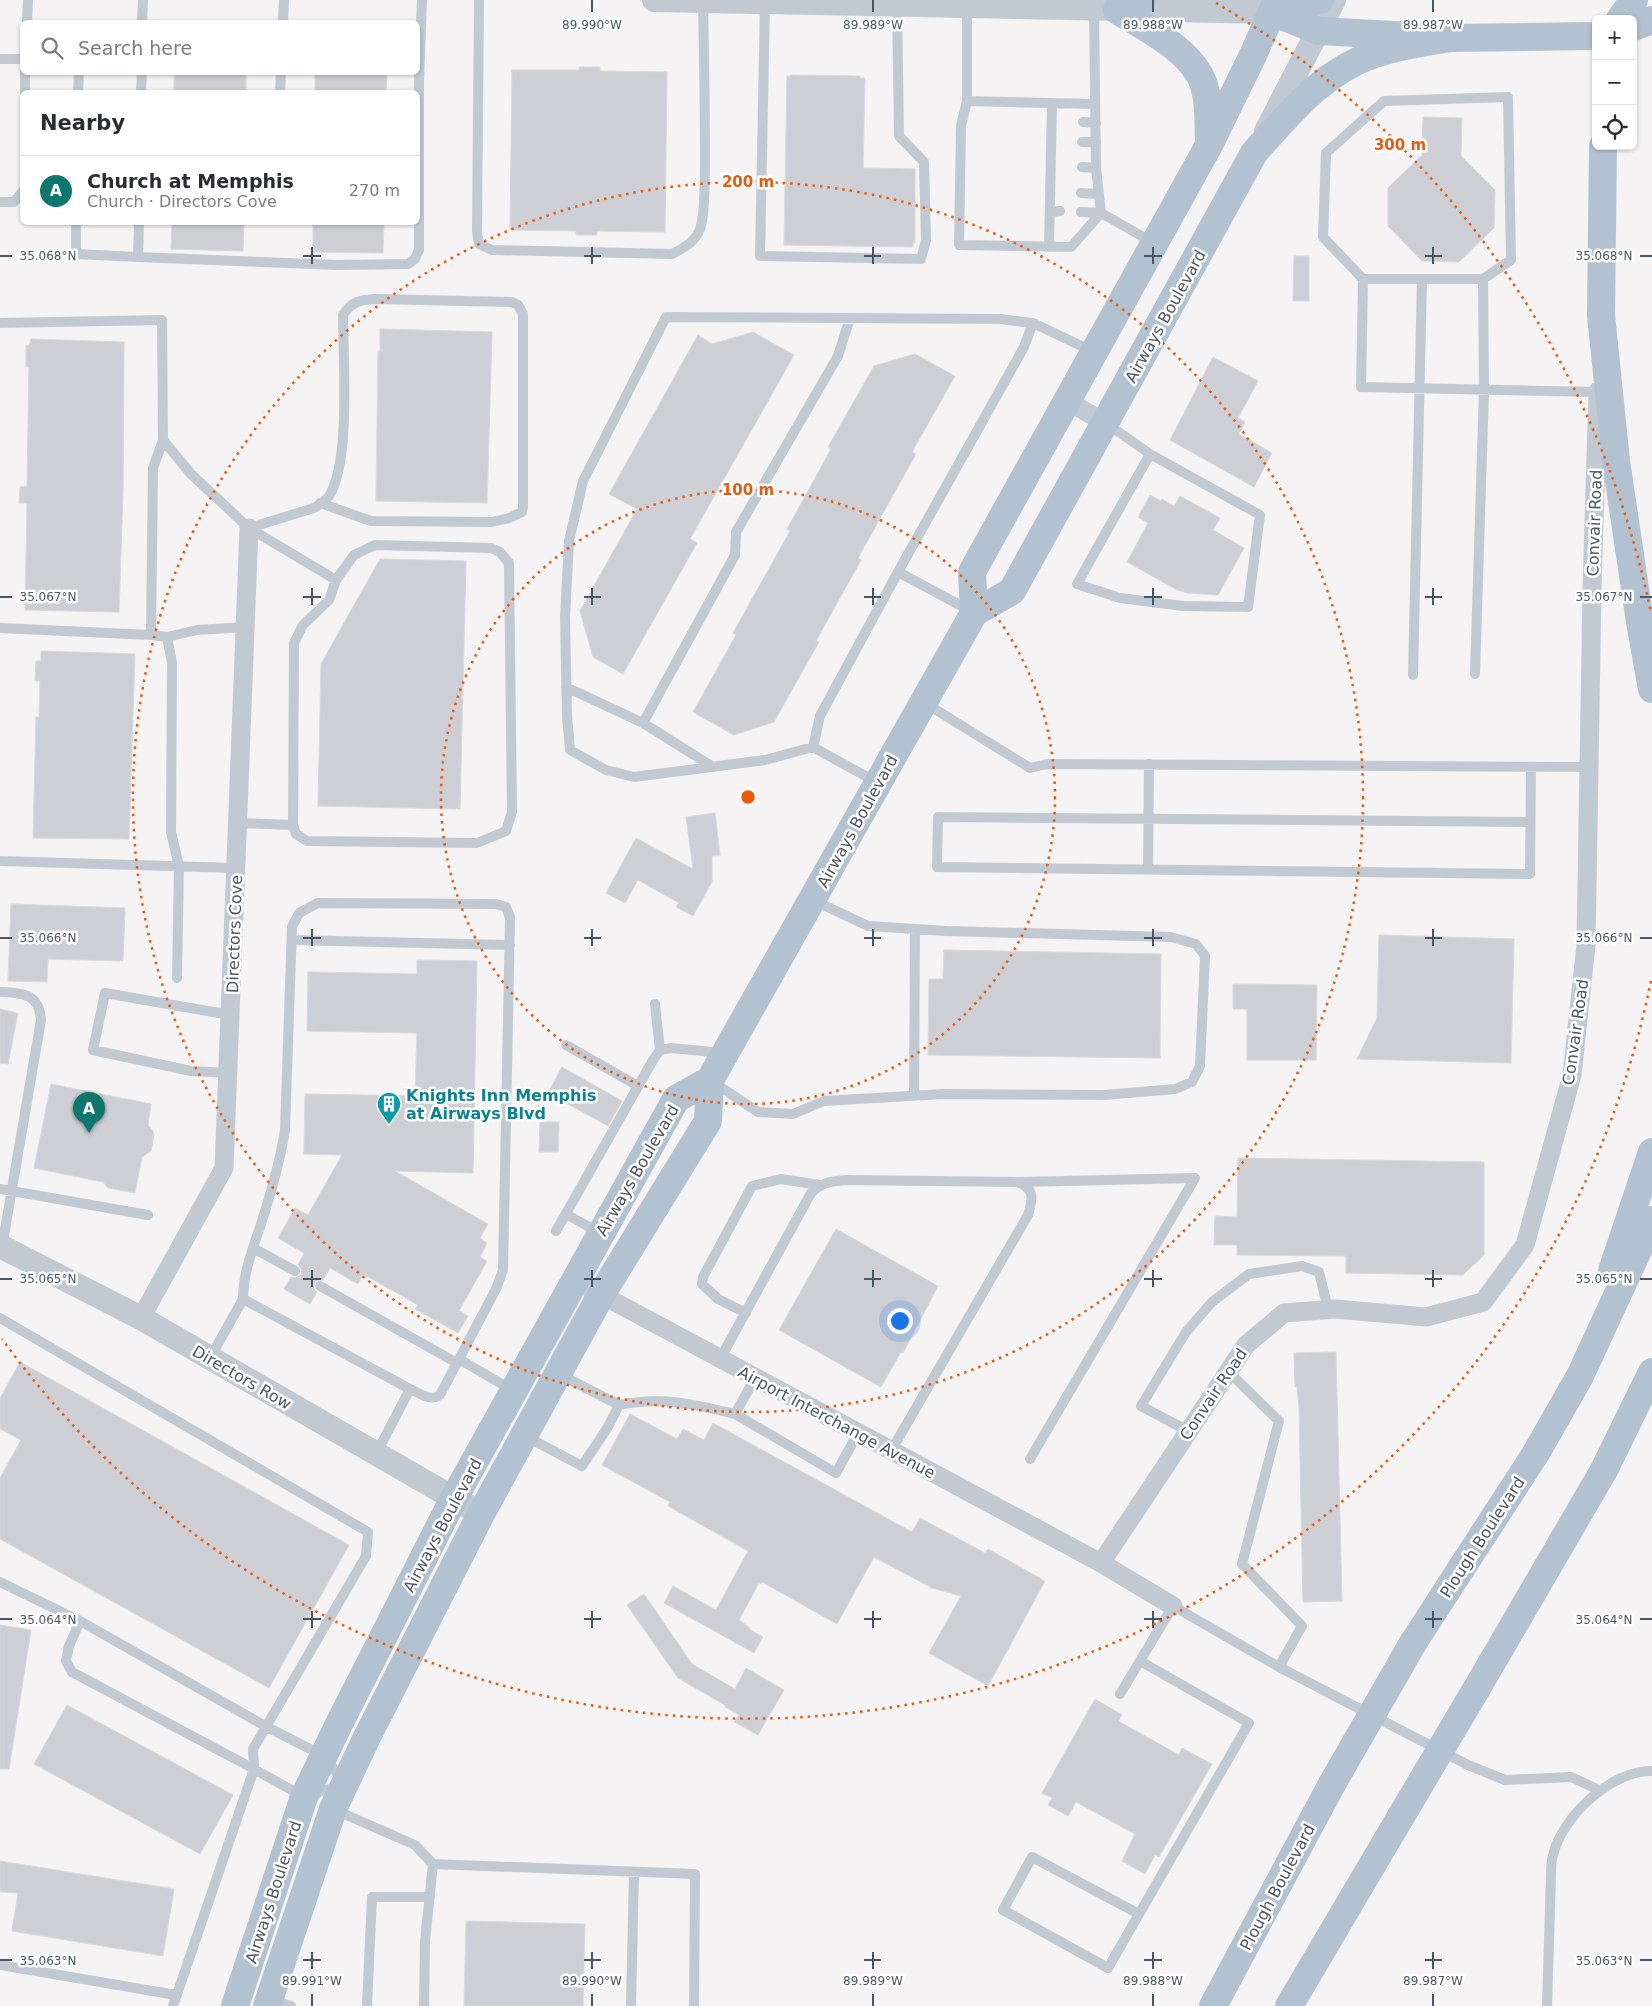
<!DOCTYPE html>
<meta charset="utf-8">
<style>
:root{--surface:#fff;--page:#f7f7f7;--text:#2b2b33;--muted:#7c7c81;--line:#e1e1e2;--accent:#0f766e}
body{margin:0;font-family:"DejaVu Sans",sans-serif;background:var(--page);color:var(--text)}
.controls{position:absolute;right:15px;top:15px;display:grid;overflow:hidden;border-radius:8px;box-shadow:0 1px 4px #0004}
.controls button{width:45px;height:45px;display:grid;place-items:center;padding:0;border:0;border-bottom:1px solid var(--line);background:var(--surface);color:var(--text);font:25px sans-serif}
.you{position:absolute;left:899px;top:1320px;width:18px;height:18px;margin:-12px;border:4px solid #fff;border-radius:50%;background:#1a73e8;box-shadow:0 0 0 8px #1a73e833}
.badge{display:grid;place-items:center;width:32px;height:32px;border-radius:50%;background:var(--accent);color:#fff;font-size:16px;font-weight:700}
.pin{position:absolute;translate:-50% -41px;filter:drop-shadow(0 1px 2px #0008)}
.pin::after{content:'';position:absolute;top:26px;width:18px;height:15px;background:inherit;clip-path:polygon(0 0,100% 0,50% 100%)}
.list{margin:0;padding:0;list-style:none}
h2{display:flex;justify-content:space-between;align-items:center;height:65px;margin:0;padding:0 20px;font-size:21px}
h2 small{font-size:16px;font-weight:400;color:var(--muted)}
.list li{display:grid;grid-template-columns:32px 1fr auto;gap:15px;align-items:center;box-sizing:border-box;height:70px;padding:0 20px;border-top:1px solid var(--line)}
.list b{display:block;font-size:19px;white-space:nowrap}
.list p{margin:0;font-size:16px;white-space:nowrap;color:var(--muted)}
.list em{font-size:16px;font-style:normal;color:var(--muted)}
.icon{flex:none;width:28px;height:28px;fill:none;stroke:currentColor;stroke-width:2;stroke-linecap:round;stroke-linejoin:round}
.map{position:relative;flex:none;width:1652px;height:2006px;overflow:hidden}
.search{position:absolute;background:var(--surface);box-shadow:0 1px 4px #0004;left:20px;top:20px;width:400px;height:55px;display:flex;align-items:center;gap:12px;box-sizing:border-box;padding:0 18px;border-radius:8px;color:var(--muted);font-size:19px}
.panel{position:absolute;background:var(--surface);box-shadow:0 1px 4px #0004;left:20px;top:90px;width:400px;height:135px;border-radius:8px}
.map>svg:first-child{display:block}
.building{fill:#cdcfd5;stroke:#d7d9de}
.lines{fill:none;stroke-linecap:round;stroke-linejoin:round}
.service{stroke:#c1cad2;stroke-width:10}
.minor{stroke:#c1cad2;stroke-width:19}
.tertiary{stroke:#c1cad2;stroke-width:24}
.primary{stroke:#b3c2d1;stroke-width:28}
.primary-bridge{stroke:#b3c2d1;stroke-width:28}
.ticks{fill:none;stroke:#4a5661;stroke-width:2}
.ring{fill:none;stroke:#e8590c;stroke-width:2.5;stroke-dasharray:2.5 5}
.labels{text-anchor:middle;stroke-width:5;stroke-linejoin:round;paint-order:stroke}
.street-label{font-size:16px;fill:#4a5661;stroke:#fff}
.culture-label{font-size:16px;font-weight:bold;fill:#0d838f;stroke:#fff;text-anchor:start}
.ticks-label{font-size:12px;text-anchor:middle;fill:#4a5661;stroke:#fff;stroke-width:5;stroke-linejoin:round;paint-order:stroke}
.centre{fill:#e8590c;stroke:#fff;stroke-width:2.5}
.ring-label{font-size:15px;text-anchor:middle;font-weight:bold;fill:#e8590c;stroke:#fff;stroke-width:5;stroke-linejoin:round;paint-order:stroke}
</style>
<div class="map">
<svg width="1652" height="2006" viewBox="0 0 1652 2006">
<rect width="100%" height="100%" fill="#f5f3f3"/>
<path class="building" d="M579,67h21v4l67,1 -2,160 -68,-1v4h-21v-4l-66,-1 2,-160h67z
M174,72h72v20h-72z
M315,72h72l-1,20h-71z
M790,75l70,1v2h5l-2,90 52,1v74h-2v4l-129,-2 3,-169 3,1z
M1423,117l39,1 -1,38 34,34 -1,38 -35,34 -37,-1 -34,-35v-38l34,-33z
M172,222h72l-1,29 -72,-2z
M313,222h71l-1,31 -70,-1z
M1294,256h15v45h-16z
M380,329l112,3 -5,171 -111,-2 2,-149h2z
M753,332l41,23 -104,184 7,4 -74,131 -30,-17 -13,-46 57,-102 -28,-15 89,-159 14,9z
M31,339l93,3 -1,151 -4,119 -94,-2 2,-107h-8l1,-16 7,-1 2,-119h-3v-22l3,1z
M915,354l40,22 -43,76 4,2 -58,104 3,2 -45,81 3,1 -45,80 -40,13 -41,-23 43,-77 -3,-2 57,-102 -3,-2 44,-80 -3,-2 46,-81z
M1213,357l45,24 -20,37 7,4 -6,12 33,19 -18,34 -84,-47z
M1150,495l11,6 1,-2 12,7 6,-10 40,22 -7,12 31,18 -26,47 -30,-2 -11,-3 -50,-28 21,-39 -10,-6z
M380,559l86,2 -6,248 -142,-3 3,-142z
M41,651l94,3 -6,185 -96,-1 3,-121h3l1,-36h-5l1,-20h5z
M715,813l5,42 -8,1v26l-19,34 -17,-9 3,-4 -41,-23 -13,23 -19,-10 30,-55 57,31 -7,-52z
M11,904l114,4 -2,53 -75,-2 -1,23 -39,-1z
M1379,935l135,4 -3,124 -154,-4 20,-41z
M944,950l217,4 -1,104 -232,-3 1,-76h14z
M417,960l60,1 -4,212 -78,-2 93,53 -8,14 7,5 -7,14 7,4 -28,50 9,5 -10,17 -43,-24 3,-4 -55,-31 -5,10 -28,-16 -7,12h-6l-3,3v6l3,3 -7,12 -26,-15 7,-12 5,1 5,-3 1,-5 -4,-5 6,-12 -26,-15 17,-30 13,7 34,-60 -38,-1 1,-60 110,2 2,-63 -110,-2 1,-59 109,2z
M1233,984l84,1 -1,75h-69v-51h-14z
M0,1009l18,4 -10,51 -8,-1z
M562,1067l60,34 -14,25 -60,-33z
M51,1084l100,20 -3,21 5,6 1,4 -3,16 -9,6 -7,36 -27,-5 -5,-6 -69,-14z
M540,1122h19l-1,30h-19z
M1238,1158l246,4v93l-21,20 -117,-2v-17l-109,-1v-10h-23l1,-29 22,1z
M836,1229l102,57 -35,67 -2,-1 -20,35 -102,-57z
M1336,1352l6,249 -39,1 -4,-194 -2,-21h-2l-1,-34z
M20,1362l329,183 -80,143 -269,-149v-61l21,-38 -21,-11v-31z
M630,1414l47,25 6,-10 21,11 9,-17 199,109 8,-14 65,35 3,-4 57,32 -57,105 -59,-33 32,-57 -29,-8 -58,-31 -37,67 -75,-42 -1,2 -2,-1 -20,37 11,8 -1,1 14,8 -9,16 -90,-50 9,-17 43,24 32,-59 -80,-45 2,-4 -68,-37z
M644,1594l48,70 43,25 11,-21 38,22 -26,45 -24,-13 5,-7 -14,-8v-2l-47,-27 -51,-73z
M0,1625l31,5 -22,139h-9z
M1095,1699l27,16 -4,6 61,34 3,-7 30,16 -53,93 -4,-2 -10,19 -23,-13 13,-27 -59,-32 -8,14 -20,-11 4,-7 -10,-5z
M67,1705l166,90 -33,59 -166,-90z
M0,1861l174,28 -11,67 -151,-25 6,-38 -18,-1z
M466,1921l119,3 -2,82h-119z"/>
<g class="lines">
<path class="service" d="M479,0l-2,231 2,13 13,6 180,4c12,-6 23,-12 28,-25 5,-13 5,-52 5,-68 0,-53 -1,-106 -2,-160
M765,2l-5,254 161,3 5,-19 -2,-78 -25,-26 -2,-130
M967,7v94l-6,25 -2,119 112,2 30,-34 -5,-45 -2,-158
M27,22l1,-22
M142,22l1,-22
M283,22l1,-22
M0,59h22
M25,92v-20
M78,92l1,-18 2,-2
M141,92l1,-20
M280,92l1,-20
M967,101l127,3
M1083,122l13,1
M1082,142h14
M1082,167l14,1
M1081,193l18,1
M0,202h14l8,-10
M1050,212l10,-1
M1081,212l20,1 53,30
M76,222v32l62,3 1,-35
M1049,247l3,-144
M138,257l200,8 70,-1 7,-5 4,-9v-168l3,-82
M1363,279l-2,108 237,5
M0,323l162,-3 1,120 28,34 58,54 87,52 18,-25 21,-10 116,3 9,4 9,11 3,249 -6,19 -29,12 -170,-2 -11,-7 -3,-9 1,-182 9,-18 26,-25 7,-20
M1106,423l44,31 110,61 -12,92 -65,-1 -63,-8 -43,-14 73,-130
M163,440l-10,28 -2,167 16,2 5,26 -1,169 8,34 -2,112
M249,528l65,-20c5,-3 12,-7 15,-12 22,-34 14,-137 14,-181 9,-14 17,-15 33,-16l136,3 6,3 5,9v193l-1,5 -13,6 -17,4 -121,-1 -51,-18
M898,572l126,-225 9,-24
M0,628l151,7
M167,637l30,-7 49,-3
M1475,674l9,-284 -1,-111 28,-19 -3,-163 -124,4 -58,52 -3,84 40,42h120
M1413,675l9,-396
M566,687l77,36 92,-168 1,-23 102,-176 12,-38
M925,703l105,65 17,-4 542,3
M643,723l70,44
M813,747l7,-31 78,-144 73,39
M878,783l-65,-36 -48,13 -131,17 -28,-7 -36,-20 -3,-34 -2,-99 4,-76 14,-60 83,-164 334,2 33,4 61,29
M1530,822l-592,-5 -1,50 593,7 1,-107
M238,823l55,2
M0,861l236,7
M1148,869l1,-105
M292,940l218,5
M0,992c22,1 39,1 41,28l-39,227
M655,1004l5,46
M566,1045l72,41
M228,1073l-37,-2 -98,-21 12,-57 125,22
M713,1082l45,30 35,2 31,-13 119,-7 161,1 71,-6 17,-7 8,-16 5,-110 -9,-12 -25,-7 -224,-6 -79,-5 -55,-26
M914,1096l1,-167
M1020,1182l175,-4 -165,281
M0,1189l148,26
M566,1214l34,19
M556,1231l97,-171 7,-10 12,-2 50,5
M253,1248l42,23
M320,1286l137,77
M243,1299c0,-26 10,-51 18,-75 10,-31 19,-62 24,-94l7,-203 7,-14 19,-10 178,1 10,3 4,11 -7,352 -7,19 -56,106c-10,7 -20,-2 -30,-6
M746,1313l-28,-14 -16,-15 1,-7 49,-91 29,-7 38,6
M0,1318l368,214 -2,24 -113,193 1,20 -81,237
M210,1358l33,-59 167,90 -34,65
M459,1359l53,31
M720,1359l91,-166c11,-11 21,-12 36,-13l170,2c18,6 16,17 11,33l-137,236
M755,1378l-20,36 101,59 22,-40
M619,1405c42,-9 75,-1 116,9
M1188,1431l-47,-25 45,-74 26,-30 37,-28 53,-8 17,6 9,37
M525,1436l57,30 26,-39 11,-22 -60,-31
M0,1582l80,39 187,106 57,29 21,28 -41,13 -50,-28 -182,-97 -6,-11 3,-15 11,-25
M1279,1667l189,98 37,15 66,-3 28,13
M1120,1694l53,-88 106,61 23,-41 -60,-62 37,-143 -51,-50
M335,1810l80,35 18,19 -8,77 -1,65
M433,1864l262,10 -1,132
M1139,1914l-107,-57 -29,53 105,58 141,-245 -109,-62
M0,1965l176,30
M271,2000l20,6
M367,2006l5,-109h58
M631,2006l3,-134
M1547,2006l4,-131c0,-7 0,-14 2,-20 9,-38 58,-85 99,-84"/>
<path class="minor" d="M1067,401l39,22
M574,1280l527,283 72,43
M141,1318l83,-150 25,-640
M1101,1563l145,-218 38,-32 51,-4 91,8 57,-15 42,-57 47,-170 14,-130 6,-356 6,-198"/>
<path class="tertiary" d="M654,0l618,12
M1266,131l68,-131
M0,1246l141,72 340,196"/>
<path class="primary" d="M1117,10c29,18 76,41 87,75 6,19 4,40 5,59
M1117,10l25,-10
M1272,12l47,19 131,7 146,-2
M1272,12l48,-12
M1620,19l14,-19
M1633,27l19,-7
M1603,146l-2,169 15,146 24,161 12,67
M974,613l-2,-41 237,-427 45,-92 23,-53
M1612,1271l40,-119
M1413,1643l123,-190 44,-77 72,-156
M1477,1688l127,-218 48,-98
M235,2006l69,-209 35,-73 114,-224 223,-401 34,-19
M267,2006l66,-197 34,-72 114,-223 120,-219 107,-174 2,-41 264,-467 38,-22 242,-438c35,-39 69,-82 121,-99 24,-8 50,-12 75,-16
M1213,2006l119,-222
M1289,2006l111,-188"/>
<path class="primary-bridge" d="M1332,1784l81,-141
M1400,1818l77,-130"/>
</g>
<path class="ticks" d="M592,0v12M873,0v12M1153,0v12M1433,0v12M312,247v17M592,247v17M873,247v17M1153,247v17M1433,247v17M0,256h12M303,256h18M584,256h17M864,256h17M1144,256h18M1425,256h17M1640,256h12M312,588v17M592,588v17M873,588v17M1153,588v17M1433,588v17M0,597h12M303,597h18M584,597h17M864,597h17M1144,597h18M1425,597h17M1640,597h12M312,929v17M592,929v17M873,929v17M1153,929v17M1433,929v17M0,938h12M303,938h18M584,938h17M864,938h17M1144,938h18M1425,938h17M1640,938h12M312,1270v17M592,1270v17M873,1270v17M1153,1270v17M1433,1270v17M0,1279h12M303,1279h18M584,1279h17M864,1279h17M1144,1279h18M1425,1279h17M1640,1279h12M312,1611v17M592,1611v17M873,1611v17M1153,1611v17M1433,1611v17M0,1619h12M303,1619h18M584,1619h17M864,1619h17M1144,1619h18M1425,1619h17M1640,1619h12M312,1952v17M592,1952v17M873,1952v17M1153,1952v17M1433,1952v17M0,1960h12M303,1960h18M584,1960h17M864,1960h17M1144,1960h18M1425,1960h17M1640,1960h12M312,1994v12M592,1994v12M873,1994v12M1153,1994v12M1433,1994v12"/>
<g class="ring">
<circle cx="748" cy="797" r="307"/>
<circle cx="748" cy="797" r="615"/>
<path d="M1651 981A922 922 0 0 1 2 1339M1216 3A922 922 0 0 1 1651 613"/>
</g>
<defs>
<symbol id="building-pin" viewBox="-11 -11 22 30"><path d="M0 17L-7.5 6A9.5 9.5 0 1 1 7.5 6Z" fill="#0f9aa8" stroke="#fff"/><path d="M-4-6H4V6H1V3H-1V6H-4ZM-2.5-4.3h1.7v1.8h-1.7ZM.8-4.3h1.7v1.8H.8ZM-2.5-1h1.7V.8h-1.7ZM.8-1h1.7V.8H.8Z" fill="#fff"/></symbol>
</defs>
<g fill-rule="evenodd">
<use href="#building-pin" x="375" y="1090" width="28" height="38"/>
</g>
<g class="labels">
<g class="street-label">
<text transform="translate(1165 316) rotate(-61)" y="6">Airways Boulevard</text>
<text transform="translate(1594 523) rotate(-88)" y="6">Convair Road</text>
<text transform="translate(857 821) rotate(-61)" y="6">Airways Boulevard</text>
<text transform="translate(234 934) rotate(-88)" y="6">Directors Cove</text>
<text transform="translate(1575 1032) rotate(-82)" y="6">Convair Road</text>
<text transform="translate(637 1170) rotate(-60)" y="6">Airways Boulevard</text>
<text transform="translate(242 1377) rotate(30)" y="6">Directors Row</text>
<text transform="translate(1213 1394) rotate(-56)" y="6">Convair Road</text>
<text transform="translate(837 1422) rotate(28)" y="6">Airport Interchange Avenue</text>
<text transform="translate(442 1525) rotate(-62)" y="6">Airways Boulevard</text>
<text transform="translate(1482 1537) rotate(-57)" y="6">Plough Boulevard</text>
<text transform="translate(1277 1887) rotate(-62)" y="6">Plough Boulevard</text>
<text transform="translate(273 1892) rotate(-72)" y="6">Airways Boulevard</text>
</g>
<g class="culture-label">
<text x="406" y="1101">Knights Inn Memphis<tspan x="406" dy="18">at Airways Blvd</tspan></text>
</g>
</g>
<g class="ticks-label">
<text x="592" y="29">89.990°W</text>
<text x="873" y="29">89.989°W</text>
<text x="1153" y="29">89.988°W</text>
<text x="1433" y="29">89.987°W</text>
<text x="48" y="260">35.068°N</text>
<text x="1604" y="260">35.068°N</text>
<text x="48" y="601">35.067°N</text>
<text x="1604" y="601">35.067°N</text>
<text x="48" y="942">35.066°N</text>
<text x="1604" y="942">35.066°N</text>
<text x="48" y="1283">35.065°N</text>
<text x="1604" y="1283">35.065°N</text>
<text x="48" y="1624">35.064°N</text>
<text x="1604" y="1624">35.064°N</text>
<text x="48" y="1965">35.063°N</text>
<text x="1604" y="1965">35.063°N</text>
<text x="312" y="1985">89.991°W</text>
<text x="592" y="1985">89.990°W</text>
<text x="873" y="1985">89.989°W</text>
<text x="1153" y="1985">89.988°W</text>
<text x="1433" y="1985">89.987°W</text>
</g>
<circle cx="748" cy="797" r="8" class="centre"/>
<g class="ring-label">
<text x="1400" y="150">300 m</text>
<text x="748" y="187">200 m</text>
<text x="748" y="495">100 m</text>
</g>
</svg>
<div class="controls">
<button>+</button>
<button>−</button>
<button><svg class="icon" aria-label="locate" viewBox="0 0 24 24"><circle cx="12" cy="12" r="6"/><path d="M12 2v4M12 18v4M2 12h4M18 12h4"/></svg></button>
</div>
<div class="you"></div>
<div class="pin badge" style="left:89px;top:1133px">A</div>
<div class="search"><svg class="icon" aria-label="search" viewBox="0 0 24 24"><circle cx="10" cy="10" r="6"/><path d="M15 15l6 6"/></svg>Search here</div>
<section class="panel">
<h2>Nearby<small></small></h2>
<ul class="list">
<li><span class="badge">A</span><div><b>Church at Memphis</b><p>Church · Directors Cove</p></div><em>270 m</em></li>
</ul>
</section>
</div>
